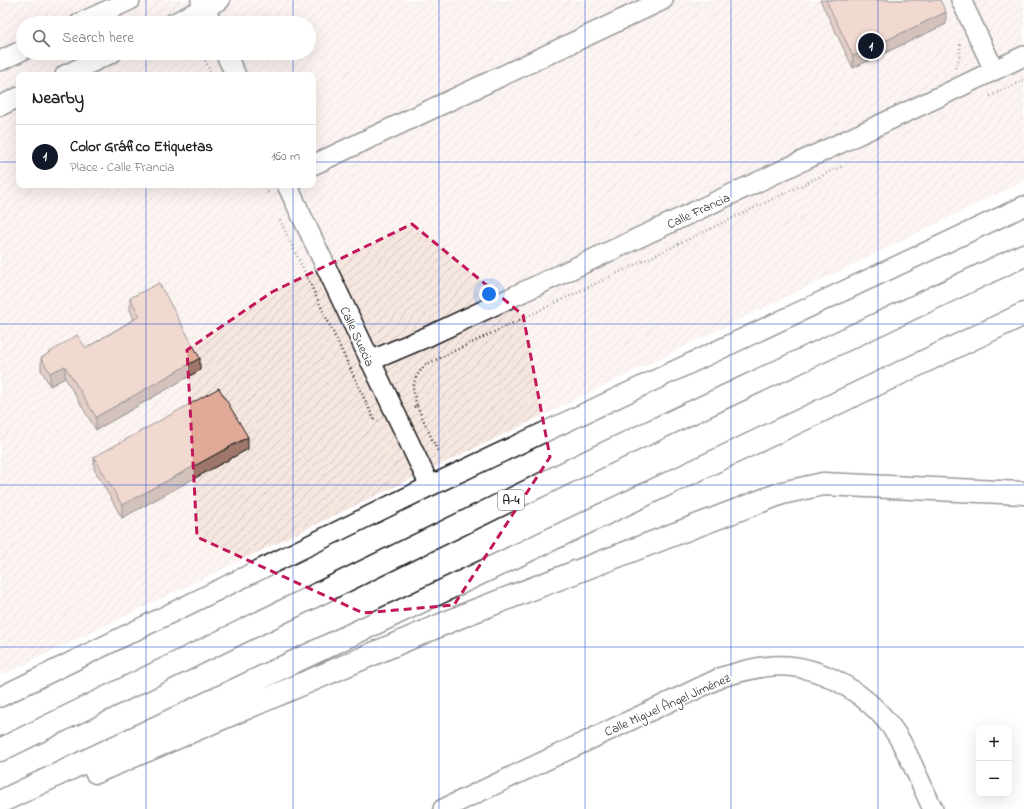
<!DOCTYPE html>
<meta charset="utf-8">
<style>
:root{--surface:#fff;--page:#f6f6f6;--text:#202124;--muted:#757577;--line:#e0e0e0;--accent:#111827}
body{margin:0;font-family:"Indie Flower",sans-serif;background:var(--page);color:var(--text)}
.controls{position:absolute;right:12px;bottom:12px;display:grid;overflow:hidden;border-radius:8px;box-shadow:0 4px 16px #0002}
.controls button{width:36px;height:36px;display:grid;place-items:center;padding:0;border:0;border-bottom:1px solid var(--line);background:var(--surface);color:var(--text);font:20px sans-serif}
.you{position:absolute;left:489px;top:294px;width:14px;height:14px;margin:-10px;border:3px solid #fff;border-radius:50%;background:#1a73e8;box-shadow:0 0 0 6px #1a73e833}
.badge{display:grid;place-items:center;width:26px;height:26px;border-radius:50%;background:var(--accent);color:#fff;font-size:13px;font-weight:700}
.pin{position:absolute;translate:-50% -50%;border:2px solid #fff;box-shadow:0 1px 4px #0006}
.list{margin:0;padding:0;list-style:none}
h2{display:flex;justify-content:space-between;align-items:center;height:52px;margin:0;padding:0 16px;font-size:17px}
h2 small{font-size:13px;font-weight:400;color:var(--muted)}
.list li{display:grid;grid-template-columns:26px 1fr auto;gap:12px;align-items:center;box-sizing:border-box;height:64px;padding:0 16px;border-top:1px solid var(--line)}
.list b{display:block;font-size:15px;white-space:nowrap}
.list p{margin:0;font-size:13px;white-space:nowrap;color:var(--muted)}
.list em{font-size:13px;font-style:normal;color:var(--muted)}
.icon{flex:none;width:22px;height:22px;fill:none;stroke:currentColor;stroke-width:2;stroke-linecap:round;stroke-linejoin:round}
.map{position:relative;flex:none;width:1024px;height:809px;overflow:hidden}
.search{position:absolute;background:var(--surface);box-shadow:0 4px 16px #0002;left:16px;top:16px;width:300px;height:44px;display:flex;align-items:center;gap:10px;box-sizing:border-box;padding:0 14px;border-radius:22px;color:var(--muted);font-size:15px}
.panel{position:absolute;background:var(--surface);box-shadow:0 4px 16px #0002;left:16px;top:72px;width:300px;height:116px;border-radius:8px}
.map>svg:first-child{display:block}
.industrial{fill:url(#industrial-furrows);fill-rule:evenodd}
.lines{fill:none;stroke-linecap:round;stroke-linejoin:round}
.street-casing{stroke:#1c1c1c;stroke-width:22}
.highway-casing{stroke:#1c1c1c;stroke-width:25}
.path{stroke:#1c1c1c;stroke-width:2.5;stroke-dasharray:1 3;stroke-linecap:butt}
.street{stroke:#fff;stroke-width:19}
.highway{stroke:#fff;stroke-width:22}
.wall{fill:#c29283;stroke:#1c1c1c}
.shaded-wall{fill:#9e776a;stroke:#1c1c1c}
.building{fill:#e1aa98;stroke:#1c1c1c}
.marked{fill:none;stroke:#c2185b;stroke-width:3;stroke-dasharray:8 5;stroke-linejoin:round}
.grid{fill:none;stroke:#1d4ed8;stroke-width:1;stroke-opacity:0.55}
.labels{text-anchor:middle;stroke-width:4;stroke-linejoin:round;paint-order:stroke}
.shield{fill:#fff;stroke:#606060;stroke-width:1}
.shield-label{font-size:12px;font-weight:bold;fill:#1c1c1c}
.street-label{font-size:13px;fill:#1c1c1c;stroke:#fff}
</style>
<div class="map">
<svg width="1024" height="809" viewBox="0 0 1024 809">
<defs>
<pattern id="industrial-furrows" width="10" height="10" patternUnits="userSpaceOnUse"><rect width="10" height="10" fill="#f6e6e0"/><path d="M-1 1l2-2M0 10L10 0M9 11l2-2" fill="none" stroke="#d2c5c0"/></pattern>
</defs>
<rect width="100%" height="100%" fill="#fff"/>
<filter id="ink" filterUnits="userSpaceOnUse"><feTurbulence type="fractalNoise" baseFrequency=".025" numOctaves="2"/><feDisplacementMap in="SourceGraphic" scale="8" xChannelSelector="R" yChannelSelector="G"/><feConvolveMatrix kernelMatrix="1 2 1 2 8 2 1 2 1" color-interpolation-filters="sRGB"/></filter>
<g filter="url(#ink)">
<path class="industrial" d="M0,0h1024v181l-532,259 -492,236zM23,23h286v30h-286zM19,75h294v110h-294z"/>
<g class="lines">
<defs>
<path id="street" d="M201,0l11,23
M961,0l33,70
M80,23l50,-23
M174,23l46,-23
M225,53l11,22
M0,61l23,-11
M65,75l47,-22
M0,106l19,-9
M313,165l350,-165
M287,185l143,301
M370,361l59,-25 516,-242 79,-38
M0,697l430,-211 594,-280
M443,809l279,-132c17,-5 33,-10 51,-11 49,-3 98,30 124,69 14,23 24,50 36,74"/>
<path id="highway" d="M0,750l604,-296 420,-199
M96,772l373,-159 313,-120 41,-9 201,9
M0,802l1024,-488"/>
</defs>
<use href="#street" class="street-casing"/>
<use href="#highway" class="highway-casing"/>
<path class="path" d="M202,53l10,22
M955,68l5,-13v-11
M990,96l34,-16
M264,185l5,10
M280,220l94,199 4,2
M417,406l21,46
M414,407l3,-1c-6,-20 -5,-25 8,-41l417,-199"/>
<use href="#street" class="street"/>
<use href="#highway" class="highway"/>
</g>
<path class="wall" d="M820,0h120l6,24 -93,44z
M130,298l70,72 -104,60 -31,-52 -15,8 -9,-16v-12l45,-10 48,-29 -4,-9z
M248,449l-126,69 -28,-49v-12z"/>
<path class="shaded-wall" d="M946,12v12l-93,44v-12z
M200,358v12l-104,60v-13z
M65,366v12l-15,8v-13z
M248,437v12l-126,69v-13z"/>
<path class="building" d="M826,0h114l6,12 -93,44z
M159,283l41,75 -104,59 -31,-51 -15,7 -9,-15 36,-23 9,13 54,-32 -10,-18z
M219,388l29,49 -126,68 -28,-48z"/>
</g>
<path d="M0 0H1024V809H0ZM412,224l111,91 27,142 -96,148 -91,8 -166,-76 -10,-187 85,-58z" fill="#fff" fill-opacity=".55" fill-rule="evenodd"/>
<path class="marked" d="M412,224l111,91 27,142 -96,148 -91,8 -166,-76 -10,-187 85,-58z"/>
<path class="grid" d="M146,0v23M293,0v23M439,0v809M585,0v809M731,0v809M878,0v809M146,53v22M293,53v22M0,162h19M313,162h711M146,185v624M293,185v624M0,324h1024M0,485h1024M0,647h1024"/>
<g class="labels">
<rect class="shield" x="498" y="490" width="26" height="20" rx="3"/>
<g class="shield-label">
<text x="511" y="504">A-4</text>
</g>
<g class="street-label">
<text transform="translate(698 210) rotate(-25)" y="5">Calle Francia</text>
<text transform="translate(358 336) rotate(65)" y="5">Calle Suecia</text>
<text transform="translate(667 704) rotate(-24)" y="5">Calle Miguel Ángel Jiménez</text>
</g>
</g>
</svg>
<div class="controls">
<button>+</button>
<button>−</button>
</div>
<div class="you"></div>
<div class="pin badge" style="left:871px;top:46px">1</div>
<div class="search"><svg class="icon" aria-label="search" viewBox="0 0 24 24"><circle cx="10" cy="10" r="6"/><path d="M15 15l6 6"/></svg>Search here</div>
<section class="panel">
<h2>Nearby<small></small></h2>
<ul class="list">
<li><span class="badge">1</span><div><b>Color Gráfico Etiquetas</b><p>Place · Calle Francia</p></div><em>160 m</em></li>
</ul>
</section>
</div>
